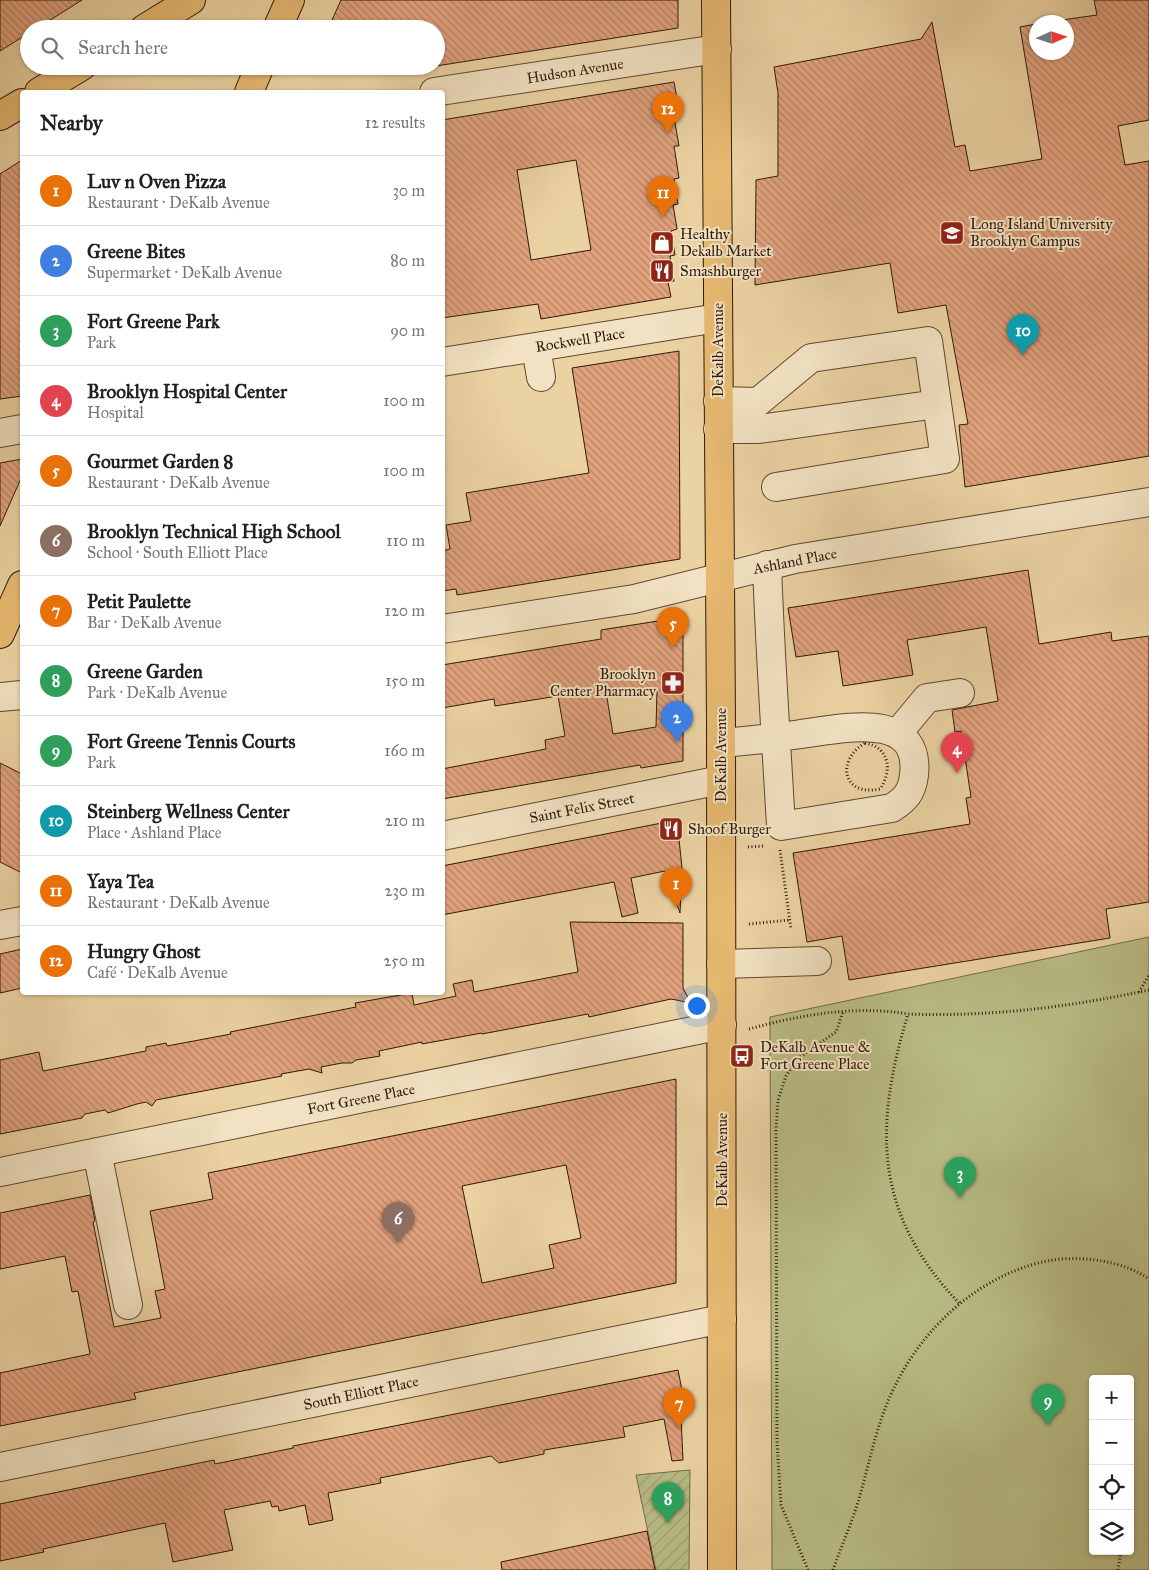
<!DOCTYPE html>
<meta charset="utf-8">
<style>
:root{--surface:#fff;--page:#f2f2f2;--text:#202124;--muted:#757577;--line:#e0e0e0;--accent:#0b8043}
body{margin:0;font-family:"IM FELL Great Primer",serif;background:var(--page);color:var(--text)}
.controls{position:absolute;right:15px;bottom:15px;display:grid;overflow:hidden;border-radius:5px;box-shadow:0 1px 4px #0004}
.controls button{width:45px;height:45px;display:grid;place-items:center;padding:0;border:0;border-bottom:1px solid var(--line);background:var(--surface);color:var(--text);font:25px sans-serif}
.compass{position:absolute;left:1029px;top:15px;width:45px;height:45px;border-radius:50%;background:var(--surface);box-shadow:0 1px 4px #0004;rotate:87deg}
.you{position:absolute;left:696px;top:1005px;width:18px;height:18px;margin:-12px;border:4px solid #fff;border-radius:50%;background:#1a73e8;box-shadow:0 0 0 8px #1a73e833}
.badge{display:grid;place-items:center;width:32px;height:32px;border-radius:50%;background:var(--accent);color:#fff;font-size:16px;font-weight:700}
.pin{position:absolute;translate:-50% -41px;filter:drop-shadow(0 1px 2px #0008)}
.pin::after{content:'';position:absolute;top:26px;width:18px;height:15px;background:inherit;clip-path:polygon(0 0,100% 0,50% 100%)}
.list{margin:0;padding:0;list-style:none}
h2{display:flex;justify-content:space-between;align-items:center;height:65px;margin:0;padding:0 20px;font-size:21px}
h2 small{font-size:16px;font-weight:400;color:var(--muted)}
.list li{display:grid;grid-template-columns:32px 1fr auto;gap:15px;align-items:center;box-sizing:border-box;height:70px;padding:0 20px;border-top:1px solid var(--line)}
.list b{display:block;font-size:19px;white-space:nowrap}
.list p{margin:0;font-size:16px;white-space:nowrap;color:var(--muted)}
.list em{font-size:16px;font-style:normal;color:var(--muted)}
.icon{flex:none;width:28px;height:28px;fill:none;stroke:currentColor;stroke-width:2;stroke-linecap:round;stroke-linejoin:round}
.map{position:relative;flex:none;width:1149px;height:1570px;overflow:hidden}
.search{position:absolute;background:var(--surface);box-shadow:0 1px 4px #0004;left:20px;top:20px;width:425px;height:55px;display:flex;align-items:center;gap:12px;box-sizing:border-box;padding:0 18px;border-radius:28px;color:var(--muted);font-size:19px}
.panel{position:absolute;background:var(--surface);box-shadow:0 1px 4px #0004;left:20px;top:90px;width:425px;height:905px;border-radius:5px}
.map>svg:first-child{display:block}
.park{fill:#b8bb84;stroke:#746a48;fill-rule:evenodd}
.garden{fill:url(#garden-furrows);stroke:#746a48}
.building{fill:url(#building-back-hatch);stroke:#31190b;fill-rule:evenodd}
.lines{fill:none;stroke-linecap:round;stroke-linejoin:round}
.minor-casing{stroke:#604731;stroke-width:30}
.major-casing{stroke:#31190b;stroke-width:30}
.path{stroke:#31190b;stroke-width:3;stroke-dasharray:1 2.5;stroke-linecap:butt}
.minor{stroke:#f2e2c3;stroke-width:28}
.major{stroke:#e6b971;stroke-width:28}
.labels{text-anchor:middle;stroke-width:4;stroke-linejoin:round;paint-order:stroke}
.street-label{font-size:15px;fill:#31190b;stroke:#f2e2c3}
.poi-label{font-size:15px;fill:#31190b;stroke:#f2e2c3;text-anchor:start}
</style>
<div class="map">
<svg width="1149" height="1570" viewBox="0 0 1149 1570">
<defs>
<pattern id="garden-furrows" width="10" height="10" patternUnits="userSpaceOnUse" patternTransform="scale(1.25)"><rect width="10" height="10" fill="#b8bb84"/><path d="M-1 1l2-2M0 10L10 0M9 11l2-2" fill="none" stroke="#9fa071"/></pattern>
<pattern id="building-back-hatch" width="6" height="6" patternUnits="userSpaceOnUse" patternTransform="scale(1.25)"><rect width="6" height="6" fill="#e1a27d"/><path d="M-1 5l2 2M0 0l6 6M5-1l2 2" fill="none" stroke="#b78365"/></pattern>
</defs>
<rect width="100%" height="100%" fill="#ebd2a2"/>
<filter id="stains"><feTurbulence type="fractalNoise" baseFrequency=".004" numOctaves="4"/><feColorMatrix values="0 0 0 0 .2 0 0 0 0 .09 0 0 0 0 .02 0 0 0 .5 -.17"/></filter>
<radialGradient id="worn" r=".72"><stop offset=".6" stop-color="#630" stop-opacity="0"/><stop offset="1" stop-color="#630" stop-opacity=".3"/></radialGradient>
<path class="park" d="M1149,937v633h-377l-2,-553zM1093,1379h37v172h-37z"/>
<path class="garden" d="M690,1470l-1,100h-33l-20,-95z"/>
<path class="building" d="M0,0h82l-46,29h-7v4l-29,18z
M341,0h337v28l-242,38v-37h-108z
M1094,0h55v120l-31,6 7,39 24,-4v295l-184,31 -6,-62 9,-1 -22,-119 -48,8 -8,-50 -135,22 1,-105 22,-4v-83l-4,-26 147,-28 11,-17 23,125 10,-2 5,26 72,-12 -22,-132 16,-3v28h30v-30h-18l49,-7z
M674,82l6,34 -6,1 5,29h-5l5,32 -5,1 4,25 -5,1 4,24 -6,2 4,24 -5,1 4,25 -6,1 3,15 -130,22 -3,-15 -96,14v-198zM576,160l15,90 -60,10 -14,-90z
M22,160v236l-22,3v-225z
M679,351l1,208 -223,36 -1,-6 -14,2v-40l8,-2 -4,-24 25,-4 -5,-28 123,-20 -17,-105z
M22,459v17l-22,50v-63z
M1028,570l11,74 72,-12 1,9 37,-5v266l-43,7 4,29 -261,42 -7,-44 -35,6 -14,-89 177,-29 -4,-26 5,-1 -10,-66 -6,1 -3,-22 46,-9 -12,-74 -79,13 6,35 -70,11 -5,-35 -42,6 -8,-49z
M683,617v144l-42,7 -1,-3 -198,34v-30l104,-20 -1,-9 20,-4 -7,-40 -63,10 -1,-7 -52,9v-43l159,-26v-9zM657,691l-1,36 -43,7 -7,-42z
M0,763l22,11v99l-22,-11z
M677,820l5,48 -2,45 -15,-42 -34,7 7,35 -16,4 -8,-35 -172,33v-49z
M570,922l113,1v65l8,15 -20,-4 -82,18 -1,-3 -106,20v-1l-60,11v-2l-43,9 1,5 -24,4 -4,3h-10l-21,4 1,6 -13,-4 -28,5 1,2 -126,24 -4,6 -6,-4 -9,2 -29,9 -3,-3 -20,4 -3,4 -82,16v-74l39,-8 4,19 103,-20v-4l20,-4 1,3 64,-12 -1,-2 126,-25 -1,-4 57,-10 2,12 42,-9 -3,-12 19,-4 2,12 104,-20z
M22,949v39l-22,5v-39z
M676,1079v204l-542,110 2,6 -136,27v-53l90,-19 -12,-63 -6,1 -7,-36 -65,13v-56l90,-18 5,26 -2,1 21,105 47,-9 -6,-27 10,-2 -15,-78 63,-12 -5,-26zM566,1165l15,73 -32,7 5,23 -72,15 -20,-97z
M678,1370l5,25 -3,1 3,64 -11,1 -8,-42 -41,8 2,10 -81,13v4l-45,9 -8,-7 -111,22 1,5 -53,10 5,27 -24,5 -4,-20 -26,6 -1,-5 -6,1 -2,-6 -46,9 9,40 -60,12 -8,-39 -122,26 1,3 -44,9v-57l214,-44 1,4 78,-16v-2z
M647,1531l8,39h-153l-1,-8z"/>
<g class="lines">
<defs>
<path id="minor" d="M434,92l283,-43
M536,347l5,30
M442,362l276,-44
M718,401l40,1 53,-44 117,-17 17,118 -169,28
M718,429h41l178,-25
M0,433l22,-4
M442,629l192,-30 161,-40 354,-57
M0,697l22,-2
M897,734l30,-36 33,-5
M721,743c27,-2 54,-5 80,-9 40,-5 120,-25 113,41 -2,17 -8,24 -22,33l-111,18c-5,-87 -11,-174 -14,-261
M442,836l279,-56
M0,925l22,-4
M721,964l96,-3
M97,1152l31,153
M0,1172l722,-147
M0,1467l722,-148"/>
<path id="major" d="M716,0l5,721 1,849
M144,29l47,-29
M277,29l13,-29
M39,92l43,-26
M249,92l11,-26
M0,116l22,-13
M0,634l22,-49"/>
</defs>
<use href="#minor" class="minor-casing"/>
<use href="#major" class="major-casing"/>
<path class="path" d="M865,743c24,4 28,27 15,46 -38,8 -44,-29 -15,-46z
M748,847l17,-1
M780,850l11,79
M749,924l41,-4
M1139,992l10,-17
M749,1029c51,-14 106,-24 159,-15
M959,1303c-86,-90 -85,-177 -51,-289 81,3 162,-7 241,-24
M808,1570l-27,-65 -4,-63 -1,-312 2,-30 8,-24 11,-17 39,-27 7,-20
M833,1570c8,-23 18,-45 25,-68 11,-36 18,-77 35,-112 29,-62 86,-115 154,-129 31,-6 75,-1 102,18
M1118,1570l3,-19"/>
<use href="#minor" class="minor"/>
<use href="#major" class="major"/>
</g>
<defs>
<symbol id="university-square" viewBox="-11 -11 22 22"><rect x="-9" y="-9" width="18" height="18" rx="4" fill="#8f2418" stroke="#f2e2c3"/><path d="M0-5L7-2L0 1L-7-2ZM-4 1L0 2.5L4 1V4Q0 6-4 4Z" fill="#fff"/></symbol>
<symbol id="shop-square" viewBox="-11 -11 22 22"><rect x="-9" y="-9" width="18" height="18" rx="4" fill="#8f2418" stroke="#f2e2c3"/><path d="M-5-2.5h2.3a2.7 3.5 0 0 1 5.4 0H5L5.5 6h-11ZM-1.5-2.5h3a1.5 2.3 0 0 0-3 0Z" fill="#fff"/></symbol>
<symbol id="restaurant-square" viewBox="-11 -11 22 22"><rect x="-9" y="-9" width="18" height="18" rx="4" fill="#8f2418" stroke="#f2e2c3"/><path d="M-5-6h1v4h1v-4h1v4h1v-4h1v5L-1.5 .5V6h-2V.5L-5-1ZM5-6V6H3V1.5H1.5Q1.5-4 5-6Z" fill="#fff"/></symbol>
<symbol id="pharmacy-square" viewBox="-11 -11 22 22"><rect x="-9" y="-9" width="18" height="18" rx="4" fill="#8f2418" stroke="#f2e2c3"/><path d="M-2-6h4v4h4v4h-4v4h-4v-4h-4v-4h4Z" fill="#fff"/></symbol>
<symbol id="bus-square" viewBox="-11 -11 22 22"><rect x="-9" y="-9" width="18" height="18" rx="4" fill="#8f2418" stroke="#f2e2c3"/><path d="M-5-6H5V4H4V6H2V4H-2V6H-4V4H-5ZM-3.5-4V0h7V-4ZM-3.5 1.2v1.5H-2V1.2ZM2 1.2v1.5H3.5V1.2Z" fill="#fff"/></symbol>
</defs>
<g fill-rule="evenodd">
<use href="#university-square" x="938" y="219" width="28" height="28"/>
<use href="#shop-square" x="648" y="229" width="28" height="28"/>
<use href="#restaurant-square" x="648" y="257" width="28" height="28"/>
<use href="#pharmacy-square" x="659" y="669" width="28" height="28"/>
<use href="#restaurant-square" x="657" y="815" width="28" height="28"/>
<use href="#bus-square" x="728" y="1042" width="28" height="28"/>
</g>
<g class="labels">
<g class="street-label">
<text transform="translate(575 71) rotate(-9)" y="5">Hudson Avenue</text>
<text transform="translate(580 340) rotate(-9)" y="5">Rockwell Place</text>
<text transform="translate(718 350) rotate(-90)" y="5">DeKalb Avenue</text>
<text transform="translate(795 561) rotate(-11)" y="5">Ashland Place</text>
<text transform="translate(721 755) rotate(-90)" y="5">DeKalb Avenue</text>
<text transform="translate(582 808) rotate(-11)" y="5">Saint Felix Street</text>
<text transform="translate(361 1099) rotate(-11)" y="5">Fort Greene Place</text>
<text transform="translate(722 1160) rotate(-90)" y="5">DeKalb Avenue</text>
<text transform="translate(361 1393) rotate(-12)" y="5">South Elliott Place</text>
</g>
<g class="poi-label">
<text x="970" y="229">Long Island University<tspan x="970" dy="17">Brooklyn Campus</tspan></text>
<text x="680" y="239">Healthy<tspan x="680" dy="17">Dekalb Market</tspan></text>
<text x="680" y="276">Smashburger</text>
<text x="656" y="679" text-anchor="end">Brooklyn<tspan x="656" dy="17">Center Pharmacy</tspan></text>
<text x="688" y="834">Shoof Burger</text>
<text x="760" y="1052">DeKalb Avenue &amp;<tspan x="760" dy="17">Fort Greene Place</tspan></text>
</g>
</g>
<rect width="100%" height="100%" filter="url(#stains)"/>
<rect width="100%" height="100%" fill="url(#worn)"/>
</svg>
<div class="controls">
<button>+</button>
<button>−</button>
<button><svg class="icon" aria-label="locate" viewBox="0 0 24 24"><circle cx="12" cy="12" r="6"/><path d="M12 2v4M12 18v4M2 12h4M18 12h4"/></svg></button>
<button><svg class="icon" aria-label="layers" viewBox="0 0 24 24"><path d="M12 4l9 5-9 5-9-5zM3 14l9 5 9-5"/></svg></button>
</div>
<svg class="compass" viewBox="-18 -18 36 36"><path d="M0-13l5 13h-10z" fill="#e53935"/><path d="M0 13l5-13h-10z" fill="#757577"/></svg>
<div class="you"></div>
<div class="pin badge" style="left:676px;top:908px;background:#e8710a">1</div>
<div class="pin badge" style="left:677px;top:742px;background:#3f7fe0">2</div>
<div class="pin badge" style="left:960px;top:1198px;background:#2e9e5b">3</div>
<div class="pin badge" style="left:957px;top:773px;background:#e0444e">4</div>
<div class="pin badge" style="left:673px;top:648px;background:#e8710a">5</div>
<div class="pin badge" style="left:398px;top:1243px;background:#8d6e63">6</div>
<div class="pin badge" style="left:679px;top:1428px;background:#e8710a">7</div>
<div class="pin badge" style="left:668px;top:1523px;background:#2e9e5b">8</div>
<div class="pin badge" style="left:1048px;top:1425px;background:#2e9e5b">9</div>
<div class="pin badge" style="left:1023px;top:355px;background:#0f9aa8">10</div>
<div class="pin badge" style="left:663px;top:217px;background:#e8710a">11</div>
<div class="pin badge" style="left:668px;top:133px;background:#e8710a">12</div>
<div class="search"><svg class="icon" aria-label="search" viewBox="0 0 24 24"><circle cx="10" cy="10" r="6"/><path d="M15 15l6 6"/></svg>Search here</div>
<section class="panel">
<h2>Nearby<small>12 results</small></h2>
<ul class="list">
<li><span class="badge" style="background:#e8710a">1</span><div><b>Luv n Oven Pizza</b><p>Restaurant · DeKalb Avenue</p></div><em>30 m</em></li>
<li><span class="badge" style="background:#3f7fe0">2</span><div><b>Greene Bites</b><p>Supermarket · DeKalb Avenue</p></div><em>80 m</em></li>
<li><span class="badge" style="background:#2e9e5b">3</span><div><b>Fort Greene Park</b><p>Park</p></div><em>90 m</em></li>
<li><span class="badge" style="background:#e0444e">4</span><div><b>Brooklyn Hospital Center</b><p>Hospital</p></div><em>100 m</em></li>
<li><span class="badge" style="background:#e8710a">5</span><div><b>Gourmet Garden 8</b><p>Restaurant · DeKalb Avenue</p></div><em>100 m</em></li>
<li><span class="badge" style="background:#8d6e63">6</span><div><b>Brooklyn Technical High School</b><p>School · South Elliott Place</p></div><em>110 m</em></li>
<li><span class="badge" style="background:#e8710a">7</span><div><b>Petit Paulette</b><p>Bar · DeKalb Avenue</p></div><em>120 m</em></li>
<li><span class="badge" style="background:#2e9e5b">8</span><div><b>Greene Garden</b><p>Park · DeKalb Avenue</p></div><em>150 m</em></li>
<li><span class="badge" style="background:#2e9e5b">9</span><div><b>Fort Greene Tennis Courts</b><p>Park</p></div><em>160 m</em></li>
<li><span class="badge" style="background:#0f9aa8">10</span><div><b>Steinberg Wellness Center</b><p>Place · Ashland Place</p></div><em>210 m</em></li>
<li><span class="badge" style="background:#e8710a">11</span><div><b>Yaya Tea</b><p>Restaurant · DeKalb Avenue</p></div><em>230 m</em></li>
<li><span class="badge" style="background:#e8710a">12</span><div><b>Hungry Ghost</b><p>Café · DeKalb Avenue</p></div><em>250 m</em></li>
</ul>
</section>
</div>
